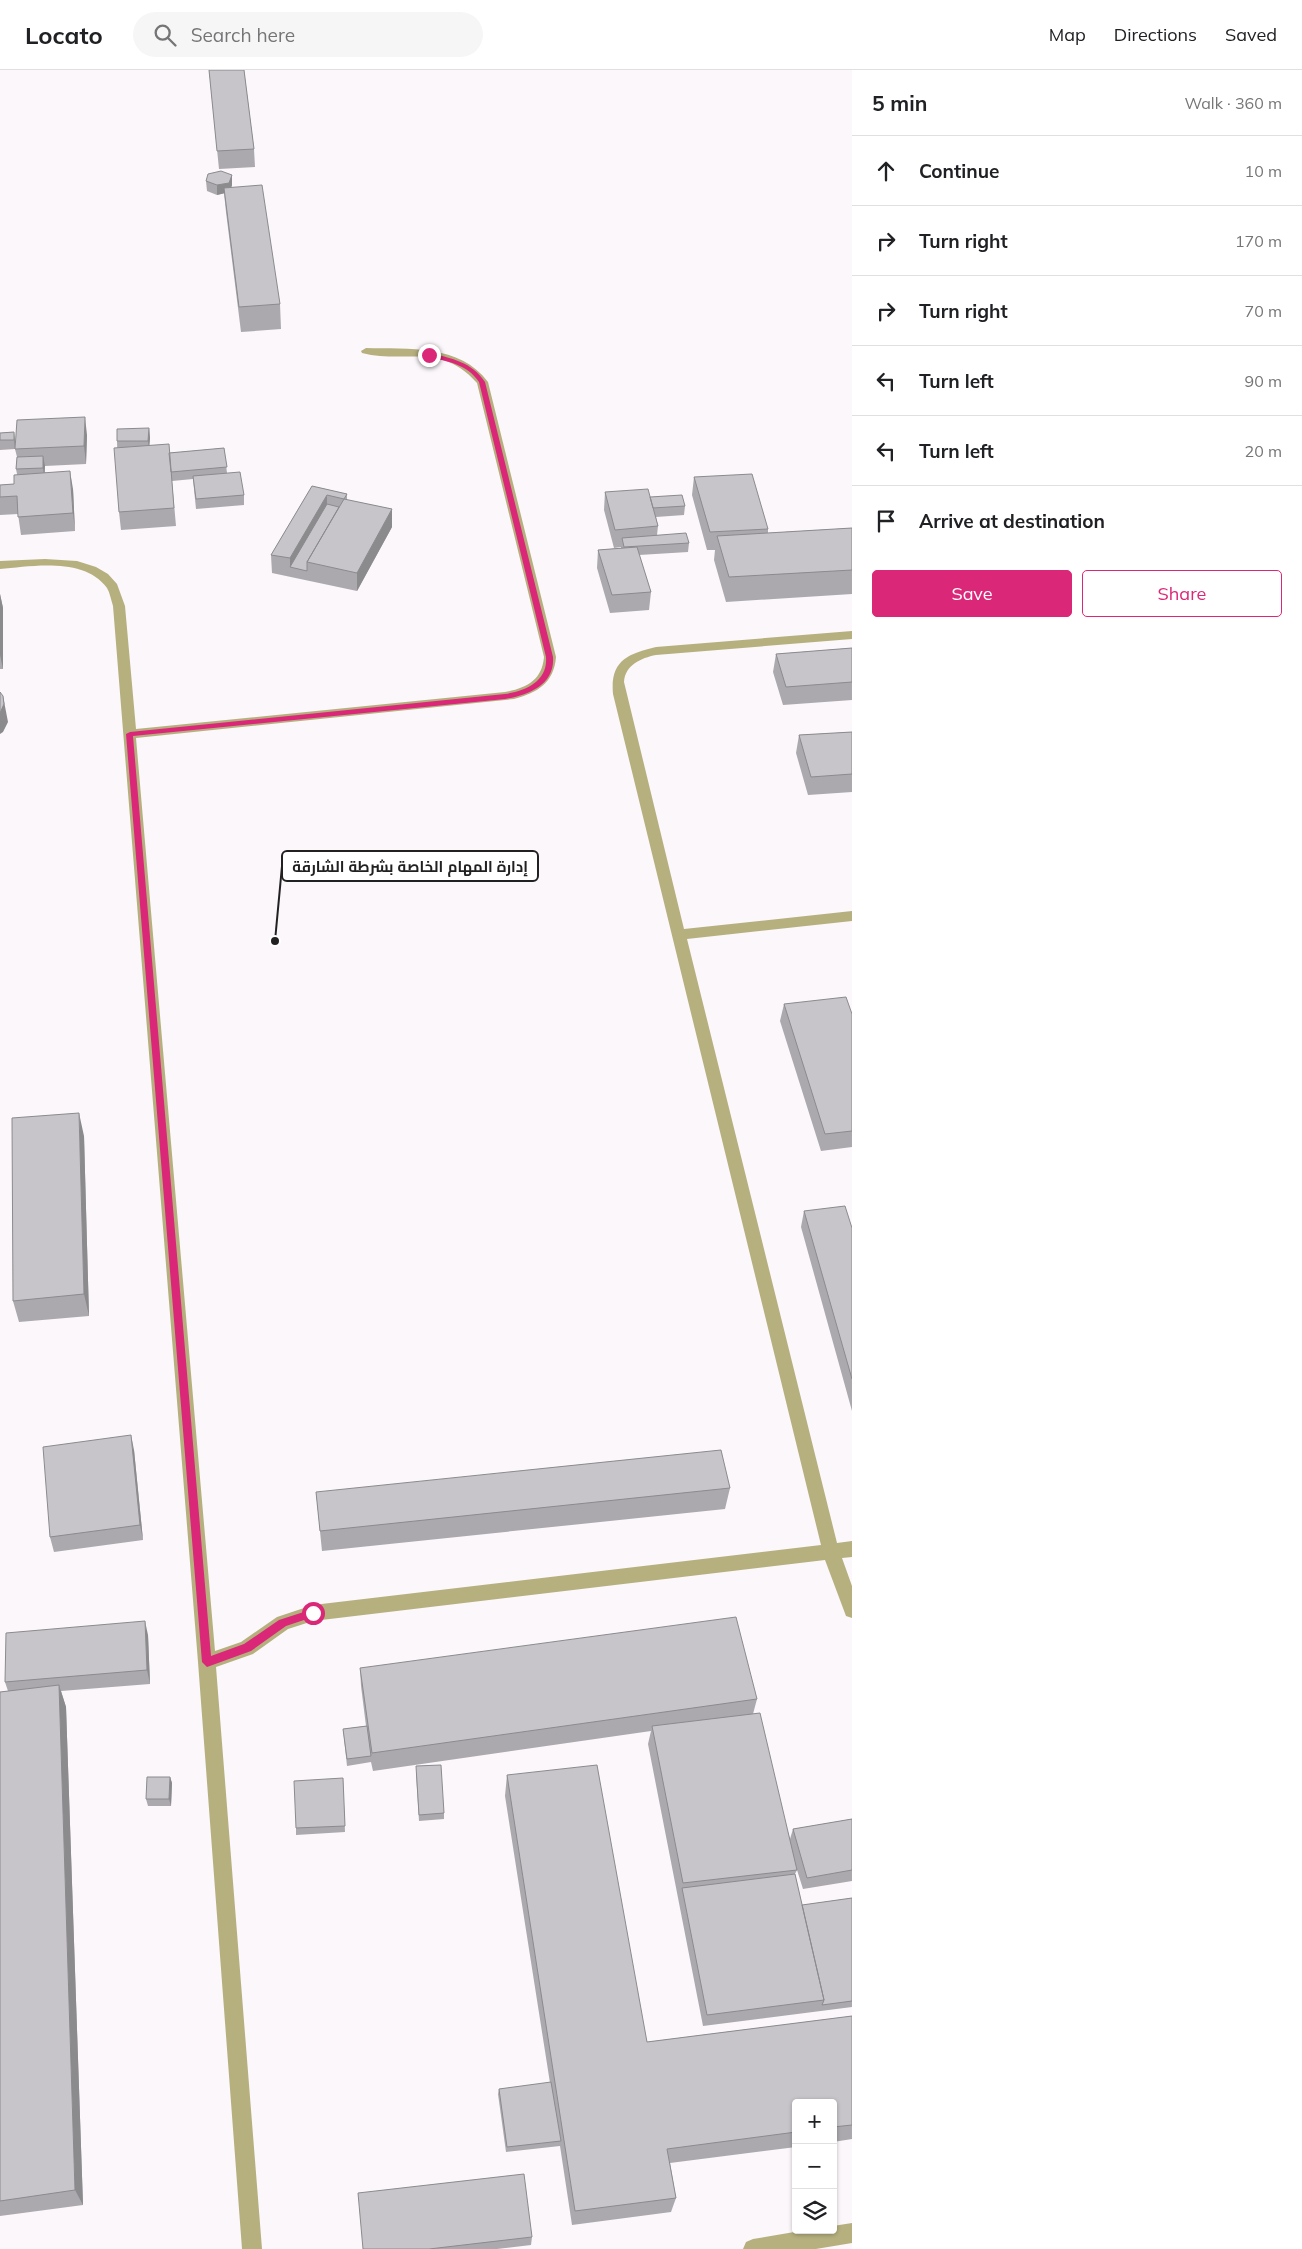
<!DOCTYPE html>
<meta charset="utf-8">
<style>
:root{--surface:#fff;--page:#f6f6f6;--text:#202124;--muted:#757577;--line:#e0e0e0;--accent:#db2777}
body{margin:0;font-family:Mulish,Cairo,sans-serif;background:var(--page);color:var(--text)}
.controls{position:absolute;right:15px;bottom:15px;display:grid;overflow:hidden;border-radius:5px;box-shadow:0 1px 4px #0004}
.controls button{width:45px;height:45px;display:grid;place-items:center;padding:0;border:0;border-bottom:1px solid var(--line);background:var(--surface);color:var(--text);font:25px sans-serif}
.stop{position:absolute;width:15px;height:15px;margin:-11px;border:4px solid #db2777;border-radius:50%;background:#fff}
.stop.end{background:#db2777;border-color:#fff;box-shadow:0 1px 5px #0008}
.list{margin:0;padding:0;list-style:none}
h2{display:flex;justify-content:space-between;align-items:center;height:65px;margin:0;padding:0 20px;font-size:21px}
h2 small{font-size:16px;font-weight:400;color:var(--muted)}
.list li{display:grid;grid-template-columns:32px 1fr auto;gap:15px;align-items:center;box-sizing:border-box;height:70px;padding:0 20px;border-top:1px solid var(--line)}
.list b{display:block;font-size:19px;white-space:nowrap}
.list em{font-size:16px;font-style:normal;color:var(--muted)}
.actions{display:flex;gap:10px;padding:15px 20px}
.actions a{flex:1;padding:11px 0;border:1px solid var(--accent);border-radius:5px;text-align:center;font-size:18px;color:var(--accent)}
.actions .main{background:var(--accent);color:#fff}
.icon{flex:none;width:28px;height:28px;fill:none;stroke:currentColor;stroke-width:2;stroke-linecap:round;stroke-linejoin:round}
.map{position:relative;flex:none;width:852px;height:2179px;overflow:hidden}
header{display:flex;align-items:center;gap:30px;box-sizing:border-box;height:70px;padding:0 25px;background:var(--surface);border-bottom:1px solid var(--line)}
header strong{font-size:24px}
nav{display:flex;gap:28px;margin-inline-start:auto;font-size:18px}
.search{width:350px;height:45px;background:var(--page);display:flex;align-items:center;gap:12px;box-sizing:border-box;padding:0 18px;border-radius:28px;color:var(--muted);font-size:19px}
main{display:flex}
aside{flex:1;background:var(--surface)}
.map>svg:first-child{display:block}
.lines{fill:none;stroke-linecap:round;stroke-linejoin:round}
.service{fill:#b6b07f;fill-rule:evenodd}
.wall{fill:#aba9ae}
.shaded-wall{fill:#8b8a8d}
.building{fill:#c7c5ca;stroke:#8b8a8d}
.route{fill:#db2777}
.leader{fill:none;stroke:#222122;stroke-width:2}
.callout-dot{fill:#222122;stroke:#fff;stroke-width:2}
.callout{fill:#fff;stroke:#222122;stroke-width:2}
.callout-label{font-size:15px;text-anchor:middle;font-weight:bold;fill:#222122}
</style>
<header>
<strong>Locato</strong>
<div class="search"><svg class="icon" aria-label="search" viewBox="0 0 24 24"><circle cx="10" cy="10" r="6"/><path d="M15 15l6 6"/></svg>Search here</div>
<nav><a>Map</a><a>Directions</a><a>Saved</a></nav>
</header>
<main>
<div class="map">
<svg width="852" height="2179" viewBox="0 0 852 2179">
<rect width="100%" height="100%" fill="#fbf7fb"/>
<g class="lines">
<path class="service" d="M366,278c42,1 94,-4 122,34l68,275c-2,26 -19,36 -42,42l-378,39 79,913 26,-9 36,-25 36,-12 508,-60 -208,-851c-3,-33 14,-40 43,-47l196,-16v8l-196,16c-15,3 -31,10 -32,27l60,247 168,-18v10l-165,18 150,604 15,-2v16l-10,1 10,28v32l-6,-2 -21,-56 -512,61 -25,8 -35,25 -37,13 46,582h-20l-44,-587 -85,-1056c-2,-6 -3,-13 -6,-18 -22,-31 -75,-22 -107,-19v-8l45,-2 32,2 19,6 12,7 9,10 8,22 11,123 369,-37c22,-4 37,-12 39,-35l-67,-274c-36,-41 -72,-19 -115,-30l-1,-2z
M852,2153v20l-36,6h-73l3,-7 7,-3 53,-9h27v-4z"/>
</g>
<path class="wall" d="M209,0h35l10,79 1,18 -36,2z
M232,105v10l-1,2 49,117 1,25 -40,3 -15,-120 -2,-19 -7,2 -10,-4 -1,-10z
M149,358l1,10 -1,8 20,7 55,-5 3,25 17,22v10l-48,4 -3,-30 -21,2 4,45 -55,4 -2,-18 -2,-71z
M14,362l1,10v7l-15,1v-17z
M87,365l-1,29 -41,2v6l28,17 2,42 -54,4 -3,-21 -18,1v-30l14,-1 3,-10 -1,-5 1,-12 -2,-8z
M694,407l74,52v4l84,-5v66l-126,8 -12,-42 1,-10h-8l-15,-55z
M312,416l35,8v6l45,9v18l-35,64 -85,-18 -1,-18z
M605,422l45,5 35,9 -1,9 -28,2 2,9 -1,9 32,8 -1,9 -49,3 12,37 -2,18 -39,3 -13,-45 1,-18 23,-2v-1l-7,1 -10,-38z
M0,524l3,14v61h-3z
M852,578v52l-69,5 -10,-33 3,-18z
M852,662v60l-44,3 -12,-42 3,-18z
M784,934l68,10v133l-31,4 -41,-130z
M84,1066l5,180 -70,6 -6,-21z
M804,1141l48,17v183l-51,-184z
M134,1380l9,90 -89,12 -4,-15z
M730,1418l-5,21 -403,42 -6,-59z
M148,1565l2,49 -89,7 5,16 17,498 -83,11v-524l8,-1 -3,-9z
M360,1598l397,31 -4,15 37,125 3,-10 59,-10v62l-49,8 -6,-19 -2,4 7,31 50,-7v109l-149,19 -55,-282 3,-13 -278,40 -2,-9 -24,4 -4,-37 23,-3 -5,-40z
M416,1703l28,40v6l-25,2z
M507,1705l140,267 205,-26v123l-19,3v-39h-37v44l-126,16 6,35 -5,14 -99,13 -12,-79 -54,6 -8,-58 1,-5 51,-6 -45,-287z
M170,1707l2,6 -1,23h-23l-2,-7z
M343,1708l2,54 -49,3v-7z
M532,2167l-1,8 -34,4h-134z"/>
<path class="shaded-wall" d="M232,105v10l-2,7 -13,3v-10z
M85,347l2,18 -1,29 -2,-18z
M149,358l1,10 -1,12 -1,-9z
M14,362l1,10v7l-1,-9z
M43,386l2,10 -1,11 -1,-9z
M70,401l3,18 2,42 -2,-18z
M327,425v18l-37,54v-9z
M392,439v18l-35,64v-18z
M0,524l3,14v61l-3,-14z
M3,626l5,26 -5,10 -3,2v-21z
M79,1043l5,23 5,180 -5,-22z
M131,1365l3,15 9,90 -3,-15z
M145,1551l3,14 2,49 -3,-14z
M59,1615l7,22 17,498 -8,-15z
M170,1707l2,6 -1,23 -2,-7z"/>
<path class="building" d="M209,0h35l10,79 -37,2z
M221,101l11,4 -3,8 -12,2 -11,-4 2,-7z
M262,115l18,119 -41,3 -15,-119z
M85,347l-1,29 -69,3 2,-29z
M149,358l-1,13h-31v-12z
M14,362v8h-14v-7z
M169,374l5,64 -55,4 -5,-64z
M224,378l3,19 -56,5 -2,-19z
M43,386v12l-27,1 1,-12z
M70,401l3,42 -55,4 -1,-21 -17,1v-12l14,-1v-9z
M240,402l4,23 -48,4 -3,-23z
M752,404l16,55 -58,3 -16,-55z
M312,416l35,8 -3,5 -17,-4 -37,63 -19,-3z
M648,419l10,37 -43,4 -10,-38z
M682,425l3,11 -32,2 -3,-11z
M344,429l48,10 -35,64 -50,-11z
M327,434l12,3 -32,55v9l-17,-4z
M852,458v42l-123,7 -12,-41z
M686,463l3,10 -65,4 -2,-9z
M637,477l14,45 -39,3 -14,-45z
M852,578v34l-66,5 -10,-33z
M0,622l3,4 1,8 -4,9z
M852,662v42l-41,3 -12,-42z
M846,927l6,17v117l-27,3 -41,-130z
M79,1043l5,181 -71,7 -1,-183z
M845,1136l7,22v151l-48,-168z
M131,1365l9,90 -90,12 -7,-90z
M721,1380l9,38 -410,43 -4,-39z
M736,1547l21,82 -385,54 -12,-85z
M145,1551l2,49 -142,12 1,-49z
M59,1615l16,505 -75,11v-509z
M760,1643l37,157 -114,13 -31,-157z
M367,1656l4,30 -24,3 -4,-30z
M441,1695l3,48 -25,2 -3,-49z
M597,1695l50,277 205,-26v109l-19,2v-24h-37v29l-129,17 9,49 -101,13 -68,-436z
M147,1707h23l-1,22h-23z
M343,1708l2,48 -49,2 -2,-47z
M852,1749v51l-45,8 -14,-49z
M795,1804l29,126 -117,15 -25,-127z
M852,1828v103l-30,4 2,-5 -22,-95z
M551,2012l10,59 -54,6 -8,-58z
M524,2104l8,63 -103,12h-66l-5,-56z"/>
<path class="route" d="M429,283c22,5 43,9 56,29l68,275c2,28 -25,38 -48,42l-372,37 78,920 33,-12 35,-24 34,-11 4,4 -1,3 -30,10 -35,25 -44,16 -5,-5 -76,-928 4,-2 375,-38c21,-3 43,-13 41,-37l-67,-275c-12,-18 -32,-21 -52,-25z"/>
<path class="leader" d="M275 871L282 796"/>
<circle class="callout-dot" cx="275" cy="871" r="5"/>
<rect class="callout" x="282" y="781" width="256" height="30" rx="5"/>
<g class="callout-label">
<text x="410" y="802">إدارة المهام الخاصة بشرطة الشارقة</text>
</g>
</svg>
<div class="controls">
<button>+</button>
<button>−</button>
<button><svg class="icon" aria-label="layers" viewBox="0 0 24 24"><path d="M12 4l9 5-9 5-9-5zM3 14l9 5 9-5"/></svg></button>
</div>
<div class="stop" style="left:313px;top:1543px"></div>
<div class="stop end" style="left:429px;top:285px"></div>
</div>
<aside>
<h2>5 min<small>Walk · 360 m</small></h2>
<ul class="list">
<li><svg class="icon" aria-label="ahead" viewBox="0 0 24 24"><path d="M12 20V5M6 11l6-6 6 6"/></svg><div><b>Continue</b></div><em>10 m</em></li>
<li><svg class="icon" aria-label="right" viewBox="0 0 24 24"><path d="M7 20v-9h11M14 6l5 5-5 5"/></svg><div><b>Turn right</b></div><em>170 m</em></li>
<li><svg class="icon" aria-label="right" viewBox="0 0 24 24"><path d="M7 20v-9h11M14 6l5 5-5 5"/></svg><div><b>Turn right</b></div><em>70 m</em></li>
<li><svg class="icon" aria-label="left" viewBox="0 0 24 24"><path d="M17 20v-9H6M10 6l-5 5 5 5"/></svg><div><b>Turn left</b></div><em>90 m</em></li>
<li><svg class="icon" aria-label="left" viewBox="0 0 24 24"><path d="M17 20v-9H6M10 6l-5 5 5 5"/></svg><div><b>Turn left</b></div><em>20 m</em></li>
<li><svg class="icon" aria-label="arrive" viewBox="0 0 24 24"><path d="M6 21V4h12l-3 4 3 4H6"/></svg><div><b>Arrive at destination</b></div></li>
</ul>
<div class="actions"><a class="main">Save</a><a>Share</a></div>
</aside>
</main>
